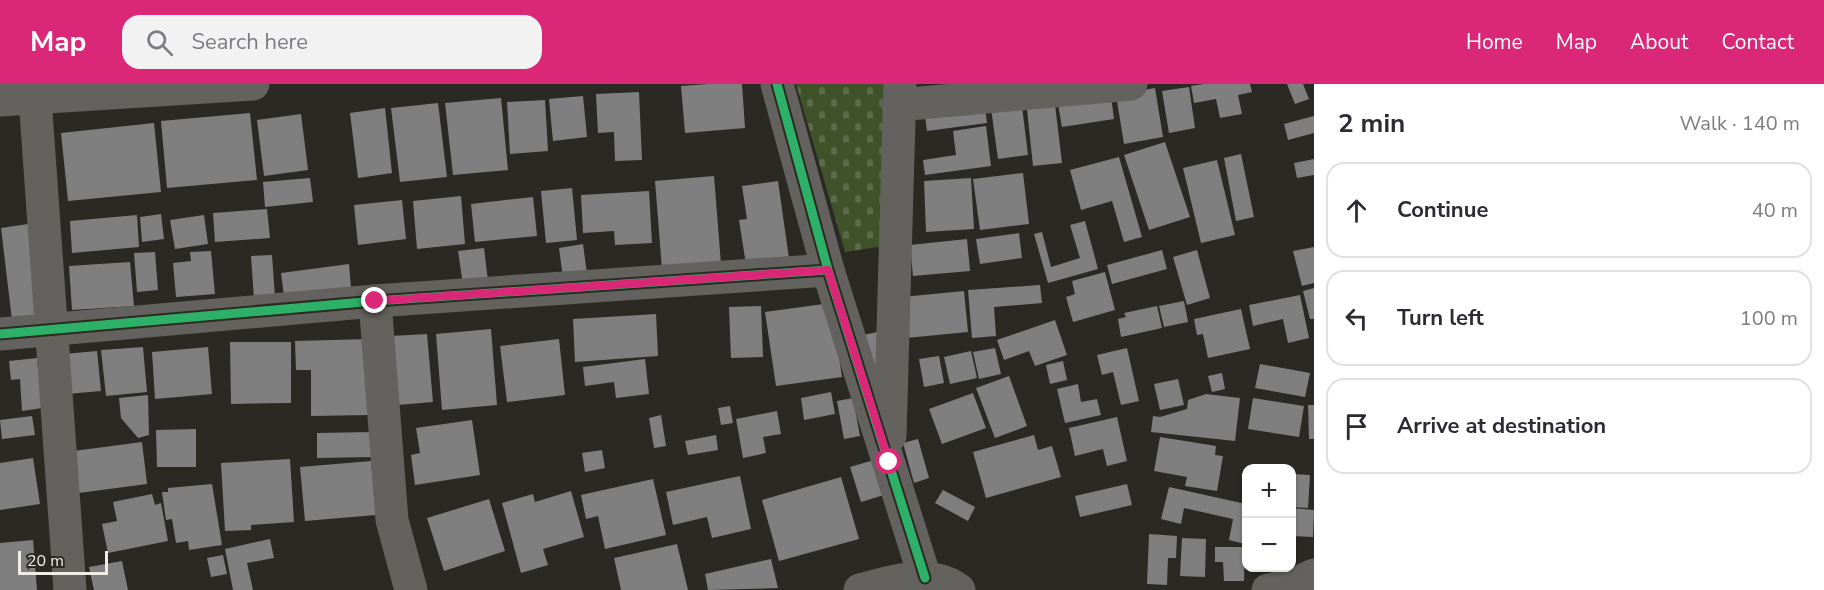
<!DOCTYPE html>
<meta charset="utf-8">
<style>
:root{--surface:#fff;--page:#f2f2f3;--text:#2b2b33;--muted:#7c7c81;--line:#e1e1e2;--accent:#db2777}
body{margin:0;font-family:"Nunito Sans",sans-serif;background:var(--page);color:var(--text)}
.controls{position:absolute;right:18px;bottom:18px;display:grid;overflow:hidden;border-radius:12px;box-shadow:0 2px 4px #0004}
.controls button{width:54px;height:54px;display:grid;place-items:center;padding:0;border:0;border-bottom:2px solid var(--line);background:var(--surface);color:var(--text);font:30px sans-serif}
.scale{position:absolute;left:18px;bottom:15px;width:90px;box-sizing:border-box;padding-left:6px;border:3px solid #eeede7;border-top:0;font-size:16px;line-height:21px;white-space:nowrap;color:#eeede7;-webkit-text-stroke:4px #2c2a22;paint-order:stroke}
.stop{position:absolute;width:18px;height:18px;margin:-14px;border:4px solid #db2777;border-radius:50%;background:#fff}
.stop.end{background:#db2777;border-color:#fff;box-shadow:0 2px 6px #0008}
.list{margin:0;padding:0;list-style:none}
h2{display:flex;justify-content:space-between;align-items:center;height:78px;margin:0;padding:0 24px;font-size:26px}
h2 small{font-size:20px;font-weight:400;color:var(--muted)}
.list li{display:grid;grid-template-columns:39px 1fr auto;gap:18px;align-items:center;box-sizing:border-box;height:96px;margin:0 12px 12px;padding:0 12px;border:2px solid var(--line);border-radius:18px}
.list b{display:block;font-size:22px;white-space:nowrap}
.list em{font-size:20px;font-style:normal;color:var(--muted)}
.icon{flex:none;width:33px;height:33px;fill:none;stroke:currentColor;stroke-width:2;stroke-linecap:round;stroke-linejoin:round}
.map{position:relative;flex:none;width:1314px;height:506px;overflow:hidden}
header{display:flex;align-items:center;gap:36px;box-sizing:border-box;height:84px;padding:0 30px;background:var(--accent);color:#fff}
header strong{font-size:28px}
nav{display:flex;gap:33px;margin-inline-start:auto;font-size:21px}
.search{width:420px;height:54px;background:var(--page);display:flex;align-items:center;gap:15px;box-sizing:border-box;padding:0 21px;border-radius:18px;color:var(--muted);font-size:22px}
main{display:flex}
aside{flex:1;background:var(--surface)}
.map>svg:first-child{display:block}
.cemetery{fill:url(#cemetery-stones)}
.building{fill:#7f7f7f}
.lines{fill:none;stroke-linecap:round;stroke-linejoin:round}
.minor{stroke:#63625f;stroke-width:33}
.cycleway-casing{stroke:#2c2a22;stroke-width:13}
.cycleway{stroke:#2db169;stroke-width:9}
.route{stroke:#db2777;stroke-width:8}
</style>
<header>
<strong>Map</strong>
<div class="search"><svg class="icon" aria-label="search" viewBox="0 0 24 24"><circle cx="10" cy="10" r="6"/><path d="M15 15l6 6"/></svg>Search here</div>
<nav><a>Home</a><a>Map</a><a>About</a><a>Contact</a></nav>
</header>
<main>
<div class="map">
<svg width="1314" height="506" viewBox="0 0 1314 506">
<defs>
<pattern id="cemetery-stones" width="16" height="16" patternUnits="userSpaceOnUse" patternTransform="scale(1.5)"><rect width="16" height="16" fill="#3f522a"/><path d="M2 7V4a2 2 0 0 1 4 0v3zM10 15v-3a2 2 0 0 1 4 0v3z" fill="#5b6b49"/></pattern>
</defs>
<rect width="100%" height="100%" fill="#2a2924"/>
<path class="cemetery" d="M796,0h107l-12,161 -46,7z"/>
<path class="building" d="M709,0h33l3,44 -60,5 -4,-47z
M1204,0h46l2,8 -14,3 4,19 -22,4 -4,-19 -22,4 -3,-17z
M1287,0h16l6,15 -14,5z
M1189,3l6,41 -26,5 -7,-42z
M1155,4l8,49 -39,7 -8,-49z
M1110,5l4,30 -52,8 -5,-29z
M639,8l3,68 -27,1 -1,-29 -16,1 -2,-39z
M583,12l4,41 -34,4 -4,-42z
M1054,12l8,67 -29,3 -7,-66z
M501,14l7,72 -55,5 -8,-72z
M1021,14l7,57 -30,4 -8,-58z
M545,16l3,51 -38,3 -3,-52z
M984,16l3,23 -60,8 -3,-22z
M438,19l9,74 -47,5 -9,-74z
M385,24l7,65 -34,5 -8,-65z
M250,29l7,67 -90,8 -6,-67z
M301,30l7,56 -44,6 -7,-56z
M1314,32v17l-26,7 -4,-16z
M154,39l7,69 -93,9 -7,-68z
M986,42l5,40 -66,9 -2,-15 33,-5 -3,-24z
M1165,58l25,75 -41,13 -25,-75z
M1241,70l13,63 -18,4 -12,-63z
M1119,73l23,80 -18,5 -12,-41 -31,9 -11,-40z
M1314,75v16l-17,3 -3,-15z
M1217,76l18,75 -34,8 -18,-75z
M1023,89l6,51 -49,6 -7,-51z
M714,92l7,88 -59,5 -7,-88z
M310,94l3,24 -48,5 -2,-25z
M971,94l3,51 -48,3 -2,-51z
M778,97l12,84 -43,6 -8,-51 8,-1 -5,-33z
M572,104l5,52 -31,3 -5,-52z
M649,107l3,52 -37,2 -1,-14 -31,2 -2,-38z
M461,112l4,48 -48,5 -4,-48z
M533,113l4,39 -62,6 -4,-38z
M402,116l4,39 -48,6 -4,-40z
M267,125l3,29 -55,4 -2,-29z
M161,130l3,25 -22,3 -2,-25z
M137,131l2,32 -67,6 -2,-32z
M204,131l4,29 -33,5 -5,-29z
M1085,137l13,48 -50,14 -14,-49 8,-2 9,35 29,-9 -10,-33z
M28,140l11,92 -27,4 -11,-92z
M1019,149l3,25 -42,6 -4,-25z
M967,155l3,32 -57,5 -3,-31z
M583,160l4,30 -24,4 -4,-30z
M1314,163v36l-12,3 -9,-35z
M484,164l4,33 -25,4 -5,-34z
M1162,166l5,19 -55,15 -5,-19z
M1197,166l13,48 -23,7 -14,-48z
M211,167l4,43 -39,3 -3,-34 18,-2 -1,-9z
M155,168l3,38 -21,2 -3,-39z
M272,171l3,42 -21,2 -3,-43z
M130,178l4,44 -62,4 -3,-44z
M349,180l2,23 -67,9 -3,-23z
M1105,188l10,38 -42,12 -7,-25 9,-3 -3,-13z
M1040,201l2,18 -48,4 2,29 -24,2 -4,-48z
M1314,204v31h-4l-7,-28z
M964,207l4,41 -62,6 -4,-41z
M1300,211l9,43 -21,5 -5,-24 -30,7 -4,-21z
M1184,217l4,21 -24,5 -5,-21z
M831,219l11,74 -66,9 -11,-74z
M761,222l2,51 -32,1 -2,-51z
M1157,222l5,22 -41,9 -3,-18 8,-2 -2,-4z
M1241,225l9,40 -42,9 -5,-24 -6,1 -3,-16z
M656,230l2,42 -83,6 -2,-43z
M1055,236l12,35 -32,11 -6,-15 -25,9 -7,-20z
M491,245l6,76 -55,5 -6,-76z
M882,247l9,42 -19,4 -9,-42z
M427,250l6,68 -36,3 -6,-69z
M370,255l1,76 -60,1v-46h-15l-1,-29z
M559,255l6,56 -58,7 -7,-56z
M230,258h61v61l-60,1z
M143,263l4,45 -41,4 -5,-46z
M208,263l4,47 -57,5 -3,-47z
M995,264l6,26 -22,5 -6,-27z
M1127,264l12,53 -18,4 -8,-33 -11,3 -5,-20z
M97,267l4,40 -34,3 -3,-40z
M971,267l6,27 -27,6 -6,-27z
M939,272l5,27 -20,4 -5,-28z
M37,274l5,50 -20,3 -2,-32 -9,1 -2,-19z
M645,275l4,35 -33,4 -2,-16 -29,4 -2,-19z
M1063,277l4,19 -17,4 -4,-19z
M1260,280l50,9 -5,24 -50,-9z
M1222,289l3,16 -13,3 -4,-16z
M1009,292l18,50 -32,12 -19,-50z
M1178,295l6,26 -24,5 -6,-26z
M1078,300l3,18 16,-3 4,16 -36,8 -8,-34z
M831,308l4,22 -31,6 -3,-22z
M973,309l13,35 -44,16 -13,-35z
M1206,310l34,4 -5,43 -84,-9 2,-16 7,1 27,-8 1,-9z
M148,311l1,40 -11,3 -17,-20 -2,-20z
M853,314l7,38 -16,3 -7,-38z
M1253,314l51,8 -5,31 -51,-8z
M1308,321h6v34h-5z
M730,322l3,17 -12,2 -3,-17z
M777,327l4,23 -18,3 3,16 -23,5 -7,-39z
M661,331l5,31 -12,2 -5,-30z
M32,332l3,19 -33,4 -2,-19z
M1117,333l10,44 -20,5 -4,-17 -28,7 -6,-28z
M472,336l8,55 -65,10 -4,-30 9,-2 -4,-25z
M196,345v38h-39l-1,-37z
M373,348l1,25 -57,1v-25z
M716,351l2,15 -30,5 -3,-14z
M1034,351l4,15 14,-4 9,31 -75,21 -13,-46z
M1160,353l56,9 -1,9 8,1 -6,35 -32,-5 2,-9 -33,-6z
M918,355l11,39 -15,5 -11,-40z
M142,358l5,42 -76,10 -5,-42z
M602,366l3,18 -20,4 -3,-19z
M33,374l7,46 -40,6v-47z
M290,375l4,63 -43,3v5l-26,1 -4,-68z
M874,376l10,35 -23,7 -11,-35z
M371,377l5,54 -71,6 -5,-54z
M1292,390l18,1 -2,33 -16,-1z
M740,392l11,53 -39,9 -5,-21 -34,8 -7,-33z
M841,393l18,62 -80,22 -17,-61z
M653,395l13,56 -61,14 -7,-33 -12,3 -5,-24z
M212,400l10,61 -33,5 -1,-9 -12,2 -4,-24 -6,1 -4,-28h6v-4z
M1127,400l5,21 -52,12 -5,-21z
M1169,403l77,17 -1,40 -16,-4 4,-21 -49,-11 -3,16 -20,-5z
M943,406l32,17 -7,14 -33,-18z
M571,407l13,46 -41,12 5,16 -27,8 -19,-70 31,-9 2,8z
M152,410l3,11 6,-2 7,38 -60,12 -6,-29 15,-3 -4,-19z
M489,415l16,52 -61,20 -17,-53z
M1292,424l22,2 -1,27 -21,-1z
M1149,450l28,2 -1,22h-8l-1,27 -20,-1z
M1182,454l24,1 -1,38 -25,-1z
M270,455l4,19 -27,5 6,27h-20l-8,-41z
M33,456l4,50h-37v-47z
M677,460l11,46h-67l-7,-32z
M1215,463h30l-1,34h-20l-1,-19h-8z
M223,471l4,19 -16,3 -4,-19z
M771,475l7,29 -70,2 -3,-16z
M122,477l6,29h-34l-5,-23z"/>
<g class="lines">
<path class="minor" d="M777,0l51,186 97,308
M35,14l35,492
M0,16l253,-16
M898,21l233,-21
M375,217l17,219 19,70
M0,250l375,-33 453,-31
M890,352l10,-352
M860,506c31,-8 71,-22 99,0
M1268,506l27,-6 19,-9"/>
<defs>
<path id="cycleway" d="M777,0l51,186 97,308
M0,250l375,-33 453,-31"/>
</defs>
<use href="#cycleway" class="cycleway-casing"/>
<use href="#cycleway" class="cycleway"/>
</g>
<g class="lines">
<path class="route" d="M375,217l453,-31 61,192"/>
</g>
</svg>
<div class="controls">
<button>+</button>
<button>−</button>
</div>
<div class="scale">20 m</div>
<div class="stop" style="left:889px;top:378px"></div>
<div class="stop end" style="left:375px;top:217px"></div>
</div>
<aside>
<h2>2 min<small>Walk · 140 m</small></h2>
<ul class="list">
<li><svg class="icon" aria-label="ahead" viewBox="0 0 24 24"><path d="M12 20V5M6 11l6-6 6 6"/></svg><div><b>Continue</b></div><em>40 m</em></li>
<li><svg class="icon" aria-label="left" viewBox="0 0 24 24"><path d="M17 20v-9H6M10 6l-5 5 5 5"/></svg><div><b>Turn left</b></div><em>100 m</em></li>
<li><svg class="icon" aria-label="arrive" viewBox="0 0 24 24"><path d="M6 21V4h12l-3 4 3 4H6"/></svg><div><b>Arrive at destination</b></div></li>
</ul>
</aside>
</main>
